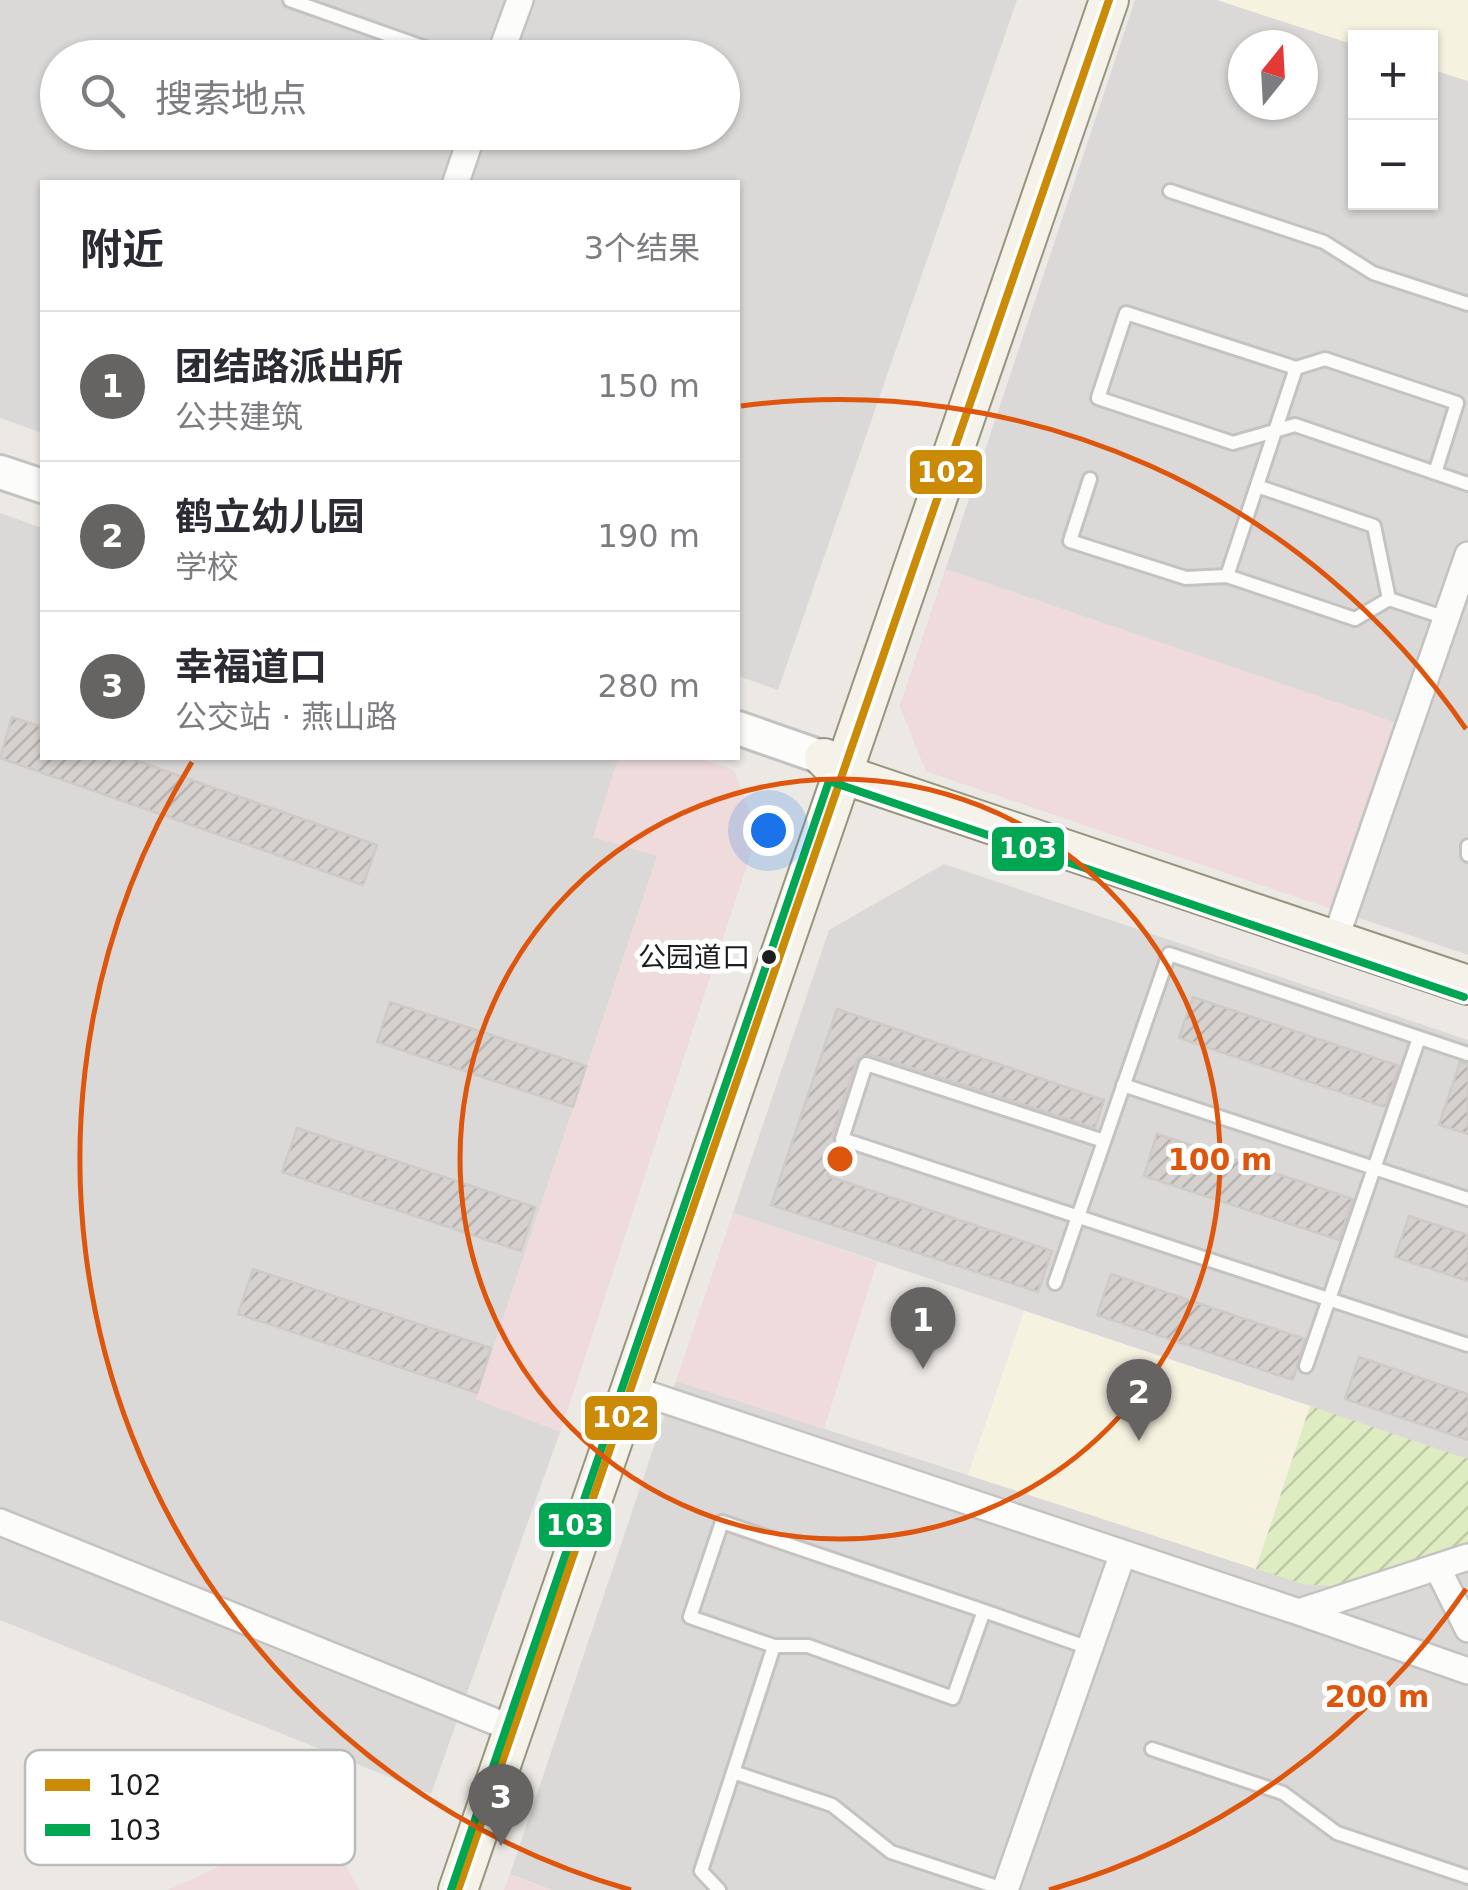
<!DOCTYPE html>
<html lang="zh">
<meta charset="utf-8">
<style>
:root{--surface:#fff;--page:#f2f2f3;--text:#2b2b33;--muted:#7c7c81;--line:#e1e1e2;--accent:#656463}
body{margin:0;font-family:"DejaVu Sans","Noto Sans SC",sans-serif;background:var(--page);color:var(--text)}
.controls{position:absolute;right:30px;top:30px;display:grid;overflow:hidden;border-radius:0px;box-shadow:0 2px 8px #0004}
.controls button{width:90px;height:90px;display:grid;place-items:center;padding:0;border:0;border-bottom:2px solid var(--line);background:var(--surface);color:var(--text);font:50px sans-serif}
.compass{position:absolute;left:1228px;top:30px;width:90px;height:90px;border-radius:50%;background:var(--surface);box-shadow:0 2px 8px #0004;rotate:18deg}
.you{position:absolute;left:768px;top:830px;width:35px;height:35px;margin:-25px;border:8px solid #fff;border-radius:50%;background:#1a73e8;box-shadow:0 0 0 15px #1a73e833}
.badge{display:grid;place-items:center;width:65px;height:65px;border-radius:50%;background:var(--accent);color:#fff;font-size:32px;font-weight:700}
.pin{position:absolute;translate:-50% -82px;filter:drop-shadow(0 2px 5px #0008)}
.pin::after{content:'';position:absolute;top:52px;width:35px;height:30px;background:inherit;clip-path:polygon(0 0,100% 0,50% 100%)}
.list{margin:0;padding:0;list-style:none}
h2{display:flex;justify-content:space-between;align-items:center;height:130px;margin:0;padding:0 40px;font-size:42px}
h2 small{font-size:32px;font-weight:400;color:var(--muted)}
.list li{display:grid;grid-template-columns:65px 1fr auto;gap:30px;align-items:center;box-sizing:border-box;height:150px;padding:0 40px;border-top:2px solid var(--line)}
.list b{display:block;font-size:38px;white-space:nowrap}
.list p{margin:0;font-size:32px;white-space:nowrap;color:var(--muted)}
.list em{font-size:32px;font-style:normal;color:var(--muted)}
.icon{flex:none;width:55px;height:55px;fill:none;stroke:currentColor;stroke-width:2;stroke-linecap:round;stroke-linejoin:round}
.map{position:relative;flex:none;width:1468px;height:1890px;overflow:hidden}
.search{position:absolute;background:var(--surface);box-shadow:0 2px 8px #0004;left:40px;top:40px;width:700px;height:110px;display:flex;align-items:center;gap:25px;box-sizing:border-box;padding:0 35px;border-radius:55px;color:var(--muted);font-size:38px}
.panel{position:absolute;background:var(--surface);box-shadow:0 2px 8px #0004;left:40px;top:180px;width:700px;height:580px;border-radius:0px}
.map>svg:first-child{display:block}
.residential{fill:#dbd9d7;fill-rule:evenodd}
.commercial{fill:#efdbdb}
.education{fill:#f6f2e0}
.garden{fill:url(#garden-furrows)}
.building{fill:url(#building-hatch);stroke:#cfcac6;stroke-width:2.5}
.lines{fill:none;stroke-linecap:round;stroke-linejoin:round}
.service-casing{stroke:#c4c3c1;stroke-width:18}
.minor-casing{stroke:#c4c3c1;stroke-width:30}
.tertiary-casing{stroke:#c4c3c1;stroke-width:38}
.secondary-casing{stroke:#97957c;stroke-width:42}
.service{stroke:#fcfcfb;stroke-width:12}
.minor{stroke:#fcfcfb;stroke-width:25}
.tertiary{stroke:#fcfcfb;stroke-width:32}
.secondary{stroke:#f4f2e9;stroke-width:38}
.bus-1-casing{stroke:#fff;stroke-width:15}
.bus-2-casing{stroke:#fff;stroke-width:15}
.bus-1{stroke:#cb8b06;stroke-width:8}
.bus-2{stroke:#00a651;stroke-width:8}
.ring{fill:none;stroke:#de560d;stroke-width:5}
.bus-dot{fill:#1d1d1d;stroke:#fff;stroke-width:4}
.labels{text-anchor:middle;stroke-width:10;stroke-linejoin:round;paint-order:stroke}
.bus-label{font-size:28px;fill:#1d1d1d;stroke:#fff;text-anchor:end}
.key{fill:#fff;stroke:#bbb;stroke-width:2.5}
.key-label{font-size:28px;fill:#1d1d1d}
.centre{fill:#de560d;stroke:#fff;stroke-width:5}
.ring-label{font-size:30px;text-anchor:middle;font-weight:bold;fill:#de560d;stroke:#fff;stroke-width:10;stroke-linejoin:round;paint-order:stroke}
.line-badge{stroke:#fff;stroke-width:4}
.badge-label{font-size:28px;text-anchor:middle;font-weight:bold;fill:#fff}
</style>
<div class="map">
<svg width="1468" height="1890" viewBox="0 0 1468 1890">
<defs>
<pattern id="garden-furrows" width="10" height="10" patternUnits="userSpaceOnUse" patternTransform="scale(2.5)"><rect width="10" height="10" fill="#ddecc1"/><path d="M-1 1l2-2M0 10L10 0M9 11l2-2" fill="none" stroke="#bdcaa5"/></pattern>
<pattern id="building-hatch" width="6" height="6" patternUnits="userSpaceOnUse" patternTransform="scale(2.5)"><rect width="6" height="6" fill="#d4d1ce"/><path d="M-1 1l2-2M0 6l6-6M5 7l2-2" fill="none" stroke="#b6b3b0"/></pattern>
</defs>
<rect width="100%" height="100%" fill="#ece9e5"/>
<path class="residential" d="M0,0h1017l-239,690 -40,-14v-494h-696v251l-42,-15zM58,58h664v74h-664z
M1135,0h82l138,45 1,157h74l1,-133 37,12v874l-542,-184 -26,-65zM1243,45h60v60h-60z
M0,513l42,15v230h656l36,12 23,64 -197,598 -129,362 -431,-174z
M944,864l524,176v850h-916l-42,-16 166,-493 580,187 54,-162 -577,-193 96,-283z"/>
<path class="commercial" d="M946,569l448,153 -65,186 -403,-137 -26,-65z
M618,758h80l36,12 23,64 -197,598 -84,-33 181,-543 -64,-19z
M733,1213l144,49 -53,167 -148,-48z
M321,1819l38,71h-191z
M510,1874l42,16h-48z"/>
<path class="education" d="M1217,0h251v81l-37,-12 -1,-31h-74l-1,7z
M1024,1311l286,95 -54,163 -288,-94z"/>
<path class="garden" d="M1310,1406l158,53v83l-124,45 -41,-3 -47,-15z"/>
<path class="building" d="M12,717l30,10v31h87l248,87 -14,40 -363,-127z
M1193,997l206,69 -14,41 -206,-69z
M390,1002l196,64 -13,41 -196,-65z
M837,1009l267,91 -9,28 -226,-74 -13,7 -24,75 5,11 -10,29 225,75 -14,41 -267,-87z
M1460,1062l8,2v70l-29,-9z
M297,1128l238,79 -14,44 -239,-79z
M1157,1134l196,65 -14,41 -195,-64z
M1409,1216l59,19v46l-73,-24z
M253,1269l238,79 -14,45 -239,-79z
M1111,1274l194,65 -12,41 -196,-65z
M1359,1357l109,37v46l-123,-41z"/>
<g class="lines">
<defs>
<path id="service" d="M290,0l164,58
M1170,191l154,51 49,31 95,31
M1296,368l29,-9 132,44 -22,70
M1090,479l-20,62 116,37 41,-2
M1257,486l117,40 15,73 57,19
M1389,599l-34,20 -128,-43c23,-69 46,-138 69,-208l-170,-55 -28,85 135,45 62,-18 173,59
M1468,846v9
M1123,1085l345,114
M1104,1141l-238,-77 -24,75 626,206
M1055,1283l114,-329 299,100
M1306,1366l113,-328
M774,1646l-84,-29 32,-95 262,89
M1152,1749l131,44 54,40 131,44
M733,1772l99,33 59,47 115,38
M719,1890l-18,-19 73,-225h34l145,52 31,-87 105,37"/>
<path id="minor" d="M499,58l21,-58
M456,182l17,-50
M1335,940l133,-385
M632,1389l667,223 169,-55
M0,1522l496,200
M1438,1569l30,60
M1299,1612l169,59
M1005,1890l118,-337"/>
<path id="tertiary" d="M0,472l42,14
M738,728l86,30"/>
<path id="secondary" d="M824,758l15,15 629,212
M458,1890l651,-1890"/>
</defs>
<use href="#service" class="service-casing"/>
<use href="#minor" class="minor-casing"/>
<use href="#tertiary" class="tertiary-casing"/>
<use href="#secondary" class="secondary-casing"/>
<use href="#service" class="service"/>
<use href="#minor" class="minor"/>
<use href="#tertiary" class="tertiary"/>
<use href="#secondary" class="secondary"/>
<defs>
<path id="bus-1" d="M458,1890l651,-1890"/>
<path id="bus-2" d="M451,1890l378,-1109 635,216"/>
</defs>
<use href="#bus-1" class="bus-1-casing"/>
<use href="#bus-2" class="bus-2-casing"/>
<use href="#bus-1" class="bus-1"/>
<use href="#bus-2" class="bus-2"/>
</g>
<g class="ring">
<circle cx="840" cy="1159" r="380"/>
<path d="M1466 1589A760 760 0 0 1 1049 1890M631 1890A760 760 0 0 1 192 762M741 406A760 760 0 0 1 1466 729"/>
</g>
<circle class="bus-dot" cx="769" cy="957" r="9"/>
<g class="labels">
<g class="bus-label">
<text x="750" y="967">公园道口</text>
</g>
</g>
<rect x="25" y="1750" width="330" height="115" rx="15" class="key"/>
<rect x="45" y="1779" width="45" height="12" fill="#cb8b06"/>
<rect x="45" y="1824" width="45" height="12" fill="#00a651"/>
<g class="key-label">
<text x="108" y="1795">102</text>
<text x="108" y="1840">103</text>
</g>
<circle cx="840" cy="1159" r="15" class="centre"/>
<g class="ring-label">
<text x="1220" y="1170">100 m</text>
<text x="1377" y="1707">200 m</text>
</g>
<g class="line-badge">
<rect x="908" y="448" width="76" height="48" rx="10" fill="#cb8b06"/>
<rect x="990" y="825" width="76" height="48" rx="10" fill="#00a651"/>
<rect x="583" y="1394" width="76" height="48" rx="10" fill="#cb8b06"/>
<rect x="537" y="1501" width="76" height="48" rx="10" fill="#00a651"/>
</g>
<g class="badge-label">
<text x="946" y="482">102</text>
<text x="1028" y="858">103</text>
<text x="621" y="1427">102</text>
<text x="575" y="1535">103</text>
</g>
</svg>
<div class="controls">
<button>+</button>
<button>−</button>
</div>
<svg class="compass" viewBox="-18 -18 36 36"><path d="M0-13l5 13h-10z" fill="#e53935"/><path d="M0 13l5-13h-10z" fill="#7c7c81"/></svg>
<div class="you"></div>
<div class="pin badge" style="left:923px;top:1369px">1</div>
<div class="pin badge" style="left:1139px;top:1441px">2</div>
<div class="pin badge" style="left:501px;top:1846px">3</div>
<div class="search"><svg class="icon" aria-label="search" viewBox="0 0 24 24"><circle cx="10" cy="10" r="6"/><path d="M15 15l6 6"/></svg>搜索地点</div>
<section class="panel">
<h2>附近<small>3个结果</small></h2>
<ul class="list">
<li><span class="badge">1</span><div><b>团结路派出所</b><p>公共建筑</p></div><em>150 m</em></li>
<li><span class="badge">2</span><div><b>鹤立幼儿园</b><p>学校</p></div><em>190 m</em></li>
<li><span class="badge">3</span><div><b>幸福道口</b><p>公交站 · 燕山路</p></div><em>280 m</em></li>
</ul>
</section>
</div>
